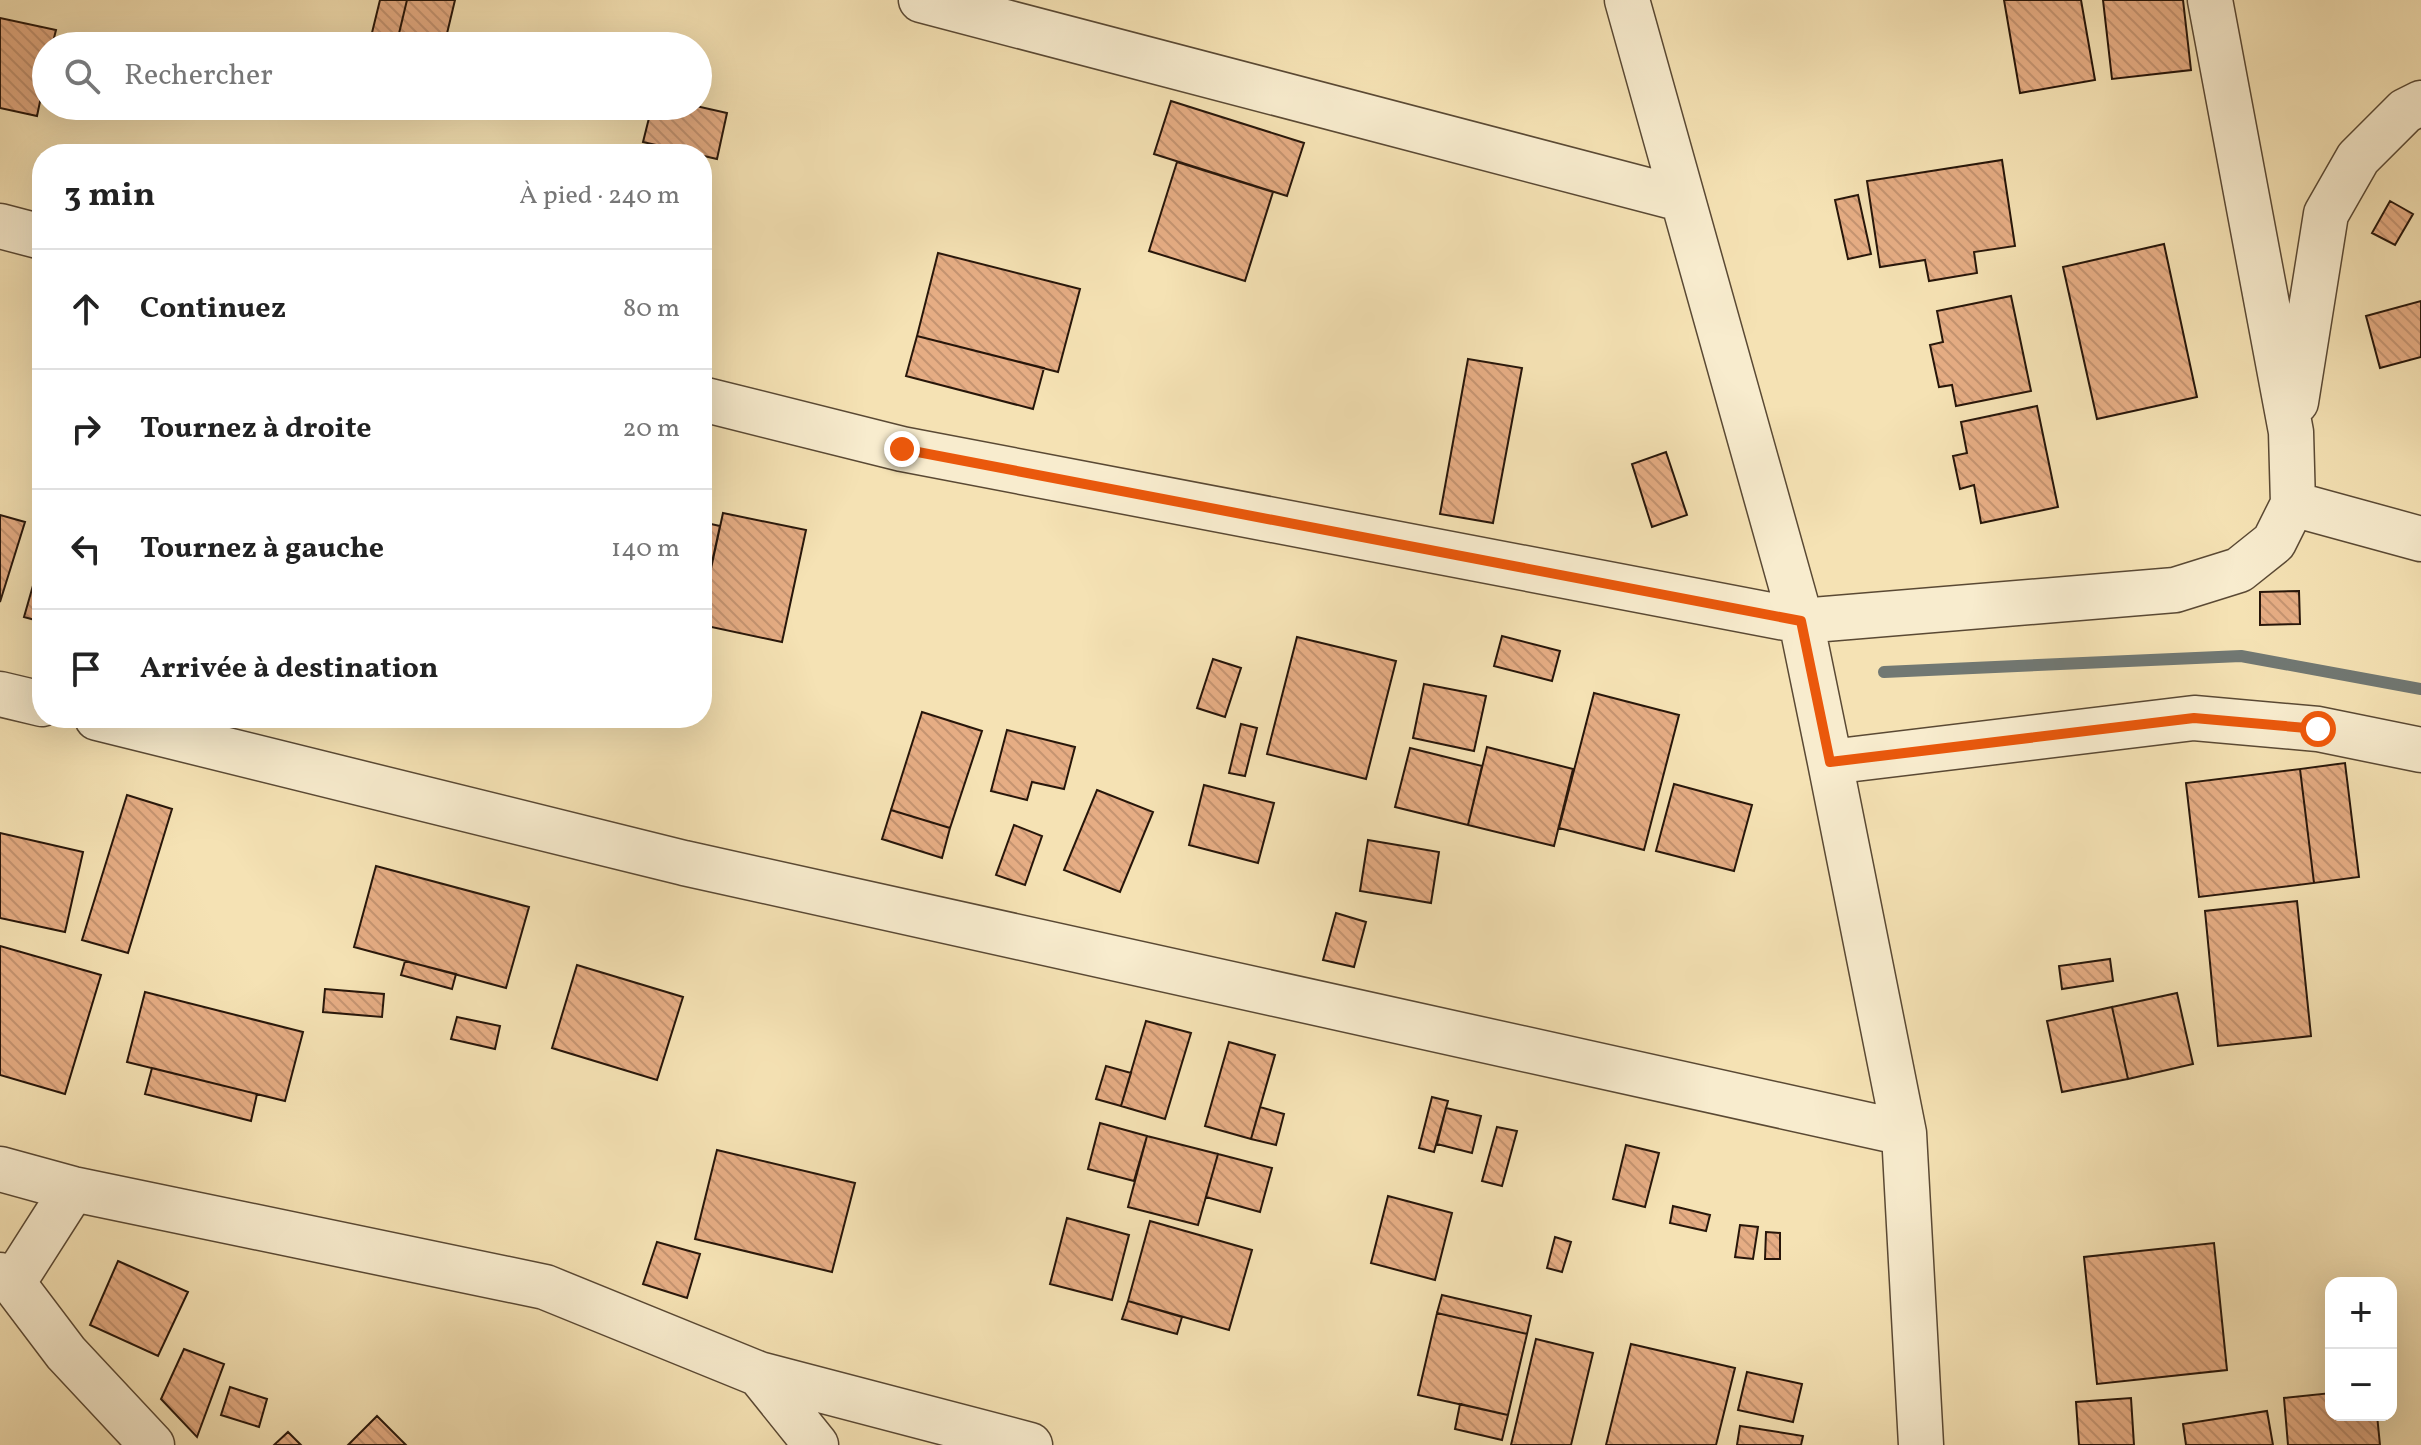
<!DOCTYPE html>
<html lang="fr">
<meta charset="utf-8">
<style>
:root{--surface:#fff;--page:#f2f2f2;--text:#222;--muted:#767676;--line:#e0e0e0}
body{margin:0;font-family:Vollkorn,serif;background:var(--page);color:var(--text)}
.controls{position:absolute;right:24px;bottom:24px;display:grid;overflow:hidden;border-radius:16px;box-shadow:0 8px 32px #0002}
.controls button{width:72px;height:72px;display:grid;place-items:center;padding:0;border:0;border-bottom:2px solid var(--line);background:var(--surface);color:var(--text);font:40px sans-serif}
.stop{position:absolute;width:24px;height:24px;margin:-18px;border:6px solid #ea580c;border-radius:50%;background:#fff}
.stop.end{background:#ea580c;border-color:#fff;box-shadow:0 2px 8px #0008}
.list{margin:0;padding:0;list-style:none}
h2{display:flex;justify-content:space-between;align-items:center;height:104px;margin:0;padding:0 32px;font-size:34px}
h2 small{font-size:26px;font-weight:400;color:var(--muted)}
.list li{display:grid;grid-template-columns:52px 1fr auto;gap:24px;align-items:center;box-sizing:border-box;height:120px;padding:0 32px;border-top:2px solid var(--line)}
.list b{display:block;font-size:30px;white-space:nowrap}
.list em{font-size:26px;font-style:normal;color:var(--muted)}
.icon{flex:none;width:44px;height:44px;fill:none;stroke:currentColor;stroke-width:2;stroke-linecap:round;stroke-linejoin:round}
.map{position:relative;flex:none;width:2421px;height:1445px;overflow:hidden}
.search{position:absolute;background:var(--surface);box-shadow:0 8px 32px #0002;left:32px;top:32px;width:680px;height:88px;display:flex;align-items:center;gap:20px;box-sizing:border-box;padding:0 28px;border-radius:44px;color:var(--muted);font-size:30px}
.panel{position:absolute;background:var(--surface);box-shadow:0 8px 32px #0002;left:32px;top:144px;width:680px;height:584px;border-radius:32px}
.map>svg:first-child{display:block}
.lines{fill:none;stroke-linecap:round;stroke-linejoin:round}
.stream{stroke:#717873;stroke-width:12}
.building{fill:url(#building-back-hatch);stroke:#27160a;stroke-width:2}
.minor-casing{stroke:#5a4934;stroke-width:47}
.minor{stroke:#f8ecce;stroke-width:44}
.route{stroke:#ea580c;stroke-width:10}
</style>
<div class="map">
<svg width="2421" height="1445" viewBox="0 0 2421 1445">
<defs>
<pattern id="building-back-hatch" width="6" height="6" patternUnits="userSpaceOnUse" patternTransform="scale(2)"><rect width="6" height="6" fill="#e6ad84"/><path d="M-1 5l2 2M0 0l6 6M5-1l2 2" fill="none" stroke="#c59471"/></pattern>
</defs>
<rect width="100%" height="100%" fill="#f5e2b4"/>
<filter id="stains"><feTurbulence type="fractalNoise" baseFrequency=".0025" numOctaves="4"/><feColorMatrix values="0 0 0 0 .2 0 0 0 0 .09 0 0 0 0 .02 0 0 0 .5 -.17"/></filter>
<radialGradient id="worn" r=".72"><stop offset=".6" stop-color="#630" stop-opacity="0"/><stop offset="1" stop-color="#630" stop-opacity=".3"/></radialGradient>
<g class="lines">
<path class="stream" d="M1884,672l357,-16 180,33"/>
</g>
<path class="building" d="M380,0h27l-11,46 -27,-1z
M407,0h48l-11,46h-48z
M2004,0h77l14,80 -75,13z
M2103,0h80l8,70 -79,9z
M0,18l56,12 -4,16h-6v27l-9,43 -37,-8z
M1171,101l133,42 -17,53 -133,-42z
M652,106h44l31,7 -10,46 -74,-17z
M2002,160l13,86 -41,6 3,21 -48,8 -4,-21 -45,7 -13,-86z
M1177,162l96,30 -28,89 -96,-30z
M1858,195l13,59 -23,5 -13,-59z
M2390,201l23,13 -18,31 -23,-12z
M2164,244l33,153 -100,22 -34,-152z
M938,253l142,36 -22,83 -141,-36z
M2011,296l20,95 -75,15 -4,-21 -13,2 -9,-42 13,-3 -6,-31z
M2421,301v56l-41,11 -14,-52z
M917,336l127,32 -11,41 -127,-33z
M1468,359l54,9 -29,155 -53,-9z
M2037,406l21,101 -77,16 -7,-38 -14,4 -7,-33 14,-3 -6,-31z
M1666,452l21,63 -35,12 -20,-63z
M723,513l83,17 -24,112 -80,-17v-15z
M0,515l25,7 -25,80z
M702,522l18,4 -16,73h-2z
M42,554v68l-18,-5z
M2299,591l1,33 -40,1v-33z
M1502,636l58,15 -8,30 -58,-15z
M1297,637l99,24 -30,118 -99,-25z
M1213,659l28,9 -16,49 -28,-9z
M1424,684l62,12 -12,55 -61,-13z
M1594,693l85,22 -35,135 -85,-22z
M922,712l60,19 -32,97 -59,-18z
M1241,724l16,4 -12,48 -16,-3z
M1007,730l68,17 -11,42 -32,-7 -5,18 -36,-9z
M1487,747l86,22 -19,77 -86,-21z
M1410,748l72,18 -14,59 -73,-18z
M2345,763l14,114 -45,6 -14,-114z
M2300,769l14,114 -115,14 -13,-114z
M1674,784l78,21 -18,66 -78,-20z
M1204,785l70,18 -16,60 -69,-18z
M1097,790l56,22 -33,80 -56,-22z
M127,795l45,14 -44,144 -46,-13z
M891,810l59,18 -8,30 -60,-19z
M1014,825l28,11 -17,49 -29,-10z
M0,833l83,19 -18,80 -65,-14z
M1368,840l71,12 -8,51 -71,-12z
M376,866l153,41 -23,81 -152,-41z
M2297,901l14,135 -93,10 -13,-135z
M1336,913l30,9 -12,45 -31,-7z
M0,946l101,29 -36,119 -65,-19z
M2110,959l3,22 -51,8 -3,-23z
M405,961l51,13 -4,15 -51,-14z
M577,965l106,32 -26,83 -105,-32z
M325,989l59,5 -2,23 -59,-5z
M145,992l158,40 -18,69 -158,-39z
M2177,993l16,71 -65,15 -16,-72z
M2112,1007l16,72 -66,13 -15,-71z
M457,1017l43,9 -5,23 -44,-10z
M1146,1021l45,12 -26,86 -44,-13z
M1229,1042l46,13 -24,84 -46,-13z
M1106,1066l25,7 -10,33 -25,-7z
M152,1068l105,26 -6,27 -106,-27z
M1432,1097l16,4 -14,51 -15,-4z
M1260,1107l24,7 -8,31 -25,-6z
M1446,1108l35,8 -9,37 -35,-9z
M1100,1123l47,13 -13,45 -46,-12z
M1497,1127l20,4 -15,55 -20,-5z
M1147,1136l71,18 -20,71 -70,-18z
M1626,1145l33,8 -14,54 -32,-8z
M717,1150l138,33 -23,89 -137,-33z
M1218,1154l54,14 -12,44 -54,-15z
M1388,1196l64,17 -17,67 -64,-17z
M1673,1206l37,9 -4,16 -36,-8z
M1067,1218l62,17 -17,65 -62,-16z
M1150,1221l102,29 -23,80 -101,-29z
M1740,1225l18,2 -5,32 -18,-2z
M1766,1232l14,1v26h-15z
M1555,1237l16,5 -9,30 -15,-4z
M657,1242l43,12 -13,44 -44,-14z
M2214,1243l13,127 -130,14 -13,-127z
M118,1261l70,31 -30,64 -68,-31z
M1442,1295l89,21 -4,18 -90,-21z
M1128,1301l54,16 -5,17 -55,-15z
M1437,1313l90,21 -19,81 -90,-20z
M1536,1339l57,14 -22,92h-60z
M1631,1344l104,24 -19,77h-110z
M184,1349l40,15 -27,73 -36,-38z
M1747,1372l55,12 -9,38 -55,-12z
M230,1387l37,12 -8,28 -38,-12z
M2331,1393v22h46l3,30h-92l-4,-47z
M2131,1398l3,47h-55l-3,-43z
M1460,1404l48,11 -6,25 -47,-11z
M2267,1411l6,34h-87l-3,-21z
M377,1416l29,29h-58z
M1740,1426l63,10 -2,9h-64z
M288,1432l13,13h-27z"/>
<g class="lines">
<defs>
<path id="minor" d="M921,0l760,199
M1627,0l174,621 29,141 74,371 17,312
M0,226l42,11
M702,399l200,50 899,172 374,-31 64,-20 35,-28 19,-38 -2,-72 -81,-432
M2296,402l30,-188 32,-56 47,-47 16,-8
M2293,504l128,35
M0,694l42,10
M97,718l587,145 1220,270
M1830,762l364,-44 124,11 103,21
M0,1169l73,20 472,98 214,87 271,71
M0,1275l13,8 53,70 86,92
M13,1283l60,-94
M759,1374l57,71"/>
</defs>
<use href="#minor" class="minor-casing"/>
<use href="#minor" class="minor"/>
</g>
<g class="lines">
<path class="route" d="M902,449l899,172 29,141 364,-44 124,11"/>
</g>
<rect width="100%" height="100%" filter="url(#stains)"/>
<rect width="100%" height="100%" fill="url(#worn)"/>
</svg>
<div class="controls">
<button>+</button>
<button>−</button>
</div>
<div class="stop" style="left:2318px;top:729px"></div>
<div class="stop end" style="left:902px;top:449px"></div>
<div class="search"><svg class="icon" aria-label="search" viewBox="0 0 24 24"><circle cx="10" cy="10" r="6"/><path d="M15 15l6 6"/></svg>Rechercher</div>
<section class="panel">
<h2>3 min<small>À pied · 240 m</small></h2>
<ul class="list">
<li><svg class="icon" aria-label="ahead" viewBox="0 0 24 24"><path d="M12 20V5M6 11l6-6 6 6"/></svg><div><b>Continuez</b></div><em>80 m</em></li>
<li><svg class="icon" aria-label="right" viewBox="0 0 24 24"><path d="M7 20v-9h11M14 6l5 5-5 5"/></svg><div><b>Tournez à droite</b></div><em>20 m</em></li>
<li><svg class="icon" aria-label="left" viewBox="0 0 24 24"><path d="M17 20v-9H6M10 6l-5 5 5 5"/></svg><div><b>Tournez à gauche</b></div><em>140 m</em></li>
<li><svg class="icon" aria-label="arrive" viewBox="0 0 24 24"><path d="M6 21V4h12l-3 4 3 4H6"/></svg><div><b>Arrivée à destination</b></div></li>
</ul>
</section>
</div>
